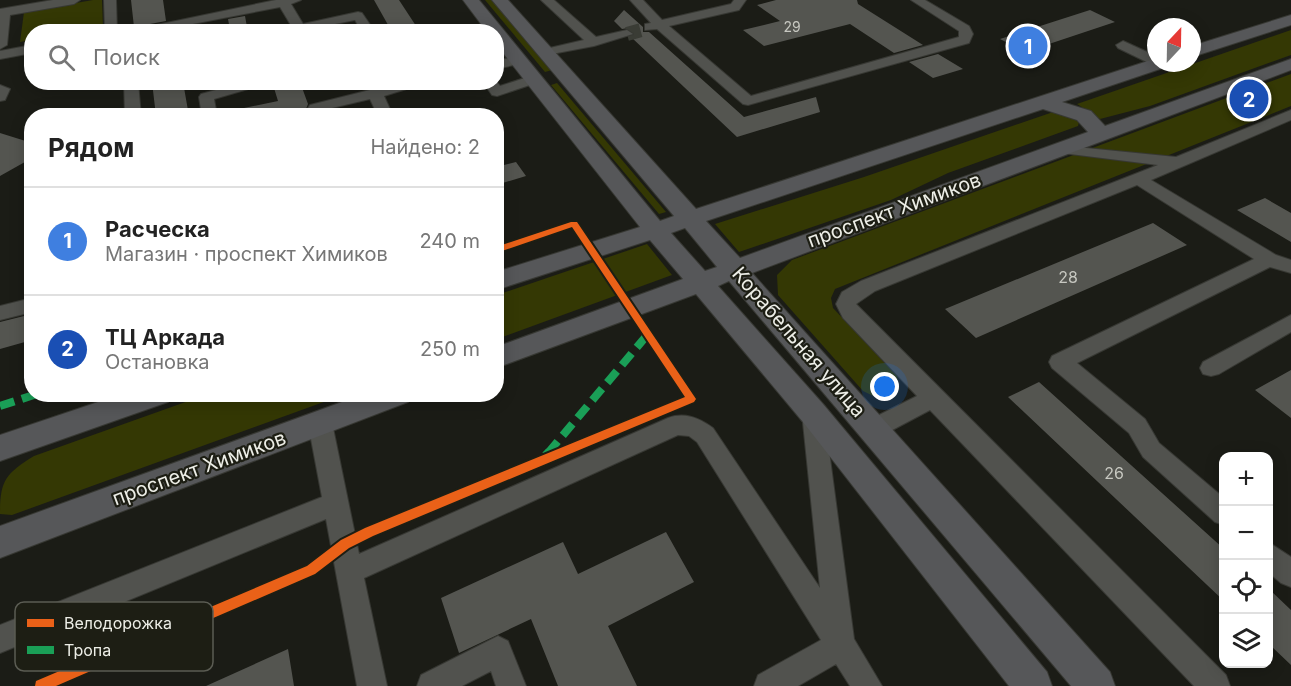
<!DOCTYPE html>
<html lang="ru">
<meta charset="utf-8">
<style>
:root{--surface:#fff;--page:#f6f6f6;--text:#222;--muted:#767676;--line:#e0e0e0;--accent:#5c5c5a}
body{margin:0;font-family:Inter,sans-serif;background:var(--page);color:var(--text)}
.controls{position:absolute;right:18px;bottom:18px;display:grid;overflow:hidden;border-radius:12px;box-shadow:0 3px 15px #0003}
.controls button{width:54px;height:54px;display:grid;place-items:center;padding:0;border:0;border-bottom:2px solid var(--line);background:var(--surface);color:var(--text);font:30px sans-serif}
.compass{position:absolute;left:1147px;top:18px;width:54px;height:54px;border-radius:50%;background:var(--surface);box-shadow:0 3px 15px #0003;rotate:22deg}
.you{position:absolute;left:885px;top:387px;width:21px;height:21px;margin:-15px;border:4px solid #fff;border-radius:50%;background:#1a73e8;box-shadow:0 0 0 9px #1a73e833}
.badge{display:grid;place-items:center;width:39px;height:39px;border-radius:50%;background:var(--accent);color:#fff;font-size:20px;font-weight:700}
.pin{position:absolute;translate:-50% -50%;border:3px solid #fff;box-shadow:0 2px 6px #0006}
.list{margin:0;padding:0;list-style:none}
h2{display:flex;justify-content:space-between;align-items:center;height:78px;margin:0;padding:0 24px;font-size:26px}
h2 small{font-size:20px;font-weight:400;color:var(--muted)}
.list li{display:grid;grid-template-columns:39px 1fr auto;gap:18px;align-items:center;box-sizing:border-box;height:108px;padding:0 24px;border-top:2px solid var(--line)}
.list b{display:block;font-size:22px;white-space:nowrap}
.list p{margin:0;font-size:20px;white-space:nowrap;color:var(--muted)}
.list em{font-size:20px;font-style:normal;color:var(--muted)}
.icon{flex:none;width:33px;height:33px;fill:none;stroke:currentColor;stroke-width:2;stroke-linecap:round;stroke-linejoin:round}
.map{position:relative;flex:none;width:1291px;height:686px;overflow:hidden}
.search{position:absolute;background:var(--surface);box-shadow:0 3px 15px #0003;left:24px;top:24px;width:480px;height:66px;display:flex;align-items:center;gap:15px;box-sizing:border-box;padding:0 21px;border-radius:24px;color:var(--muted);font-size:22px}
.panel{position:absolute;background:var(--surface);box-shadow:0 3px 15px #0003;left:24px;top:108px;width:480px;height:294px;border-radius:24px}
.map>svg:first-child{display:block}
.green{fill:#343804}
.building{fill:#545550}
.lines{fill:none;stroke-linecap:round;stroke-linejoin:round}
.minor-tunnel{stroke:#3a3c35;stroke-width:14;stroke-dasharray:14 7;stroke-linecap:butt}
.minor-casing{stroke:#373833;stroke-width:2}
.major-casing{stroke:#373833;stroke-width:2}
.minor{fill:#51524e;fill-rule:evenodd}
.major{fill:#565759;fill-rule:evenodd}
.quiet-far1{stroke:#1a9f57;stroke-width:8;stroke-dasharray:15 8;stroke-linecap:butt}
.quiet{stroke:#1a9f57;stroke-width:10;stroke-dasharray:19 10;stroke-linecap:butt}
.cycleway-casing{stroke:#1d1e14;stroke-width:4}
.cycleway{fill:#ea6118;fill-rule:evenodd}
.labels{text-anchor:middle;stroke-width:4.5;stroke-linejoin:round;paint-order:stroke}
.far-number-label{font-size:14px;fill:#c7c8c1}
.number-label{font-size:16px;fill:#c7c8c1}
.street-label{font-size:20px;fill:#edeee7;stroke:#1d1e14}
.key{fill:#1d1e14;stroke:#5b5c53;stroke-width:1.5}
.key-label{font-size:16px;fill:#edeee7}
</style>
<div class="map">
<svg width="1291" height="686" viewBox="0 0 1291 686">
<rect width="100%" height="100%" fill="#1b1c16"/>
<path class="green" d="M93,0h9l1,27 -26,4 -45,1 -1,8 -11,2 4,-30z
M485,0h7l60,70 -7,2z
M1291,30v25l-141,51 -50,13 -23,-15z
M1291,74v32l-456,183 -4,9 2,10 64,68 2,13c-9,13 -23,9 -36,2l-85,-96 -1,-20 15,-15z
M557,83l109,129 -7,2 -108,-129z
M1059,110l17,7 3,5 -1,4 -130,47 -57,27 -152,52 -24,-28 149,-47z
M647,244l25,31 -175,64v-44z
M208,394l135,1 -331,120 -12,-1c0,-33 5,-40 34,-58z"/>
<path class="building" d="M131,0h32l3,21 -32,6z
M374,0h25l21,32h-28z
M776,0h81l1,4 65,41 -29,8 -44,-29 -86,22 -21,-16 37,-9 -23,-16z
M624,10l19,17v5h6l95,85 72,-20 4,15 -83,25 -106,-100 4,-2 -1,-3 -6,-4 -6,1 -8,-8z
M1090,10l25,12 -90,30 -25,-13z
M245,16l2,11 -17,3 -2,-11z
M938,54l25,15 -30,9 -24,-16z
M152,82h31l6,34h-33z
M300,82l8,22 -2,5 6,7h-67l-1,-8 34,-7 -4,-13z
M0,133l32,10v15l-32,18z
M516,162l10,14 -30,9v-18z
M1265,198l26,15v29l-54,-32z
M1153,223l34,22 -211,93 -31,-29z
M32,314v26l-32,9v-27z
M1291,370v48l-36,-28z
M1039,382l185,167v52l-216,-204z
M666,532l28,50 -86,44 29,60h-79l-27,-67 -72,34 -18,-55 122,-56 15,32z
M1269,589l22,21v55l-22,-21z
M288,649l6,37h-88z"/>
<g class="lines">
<path class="minor-tunnel" d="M627,34l18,-5"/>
<defs>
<path id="minor" d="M53,0h27l-6,4 -64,11 -3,30 -7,4v-40z
M104,0h12l1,32h-12z
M276,0h25l-10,4 12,20 55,-12 4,1 13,19h-13l-7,-12 -60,12 -15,-25 -129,25h-28z
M541,0h13l42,37 31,-7 6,4 -39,12 -53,10v-6l43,-10z
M630,0h13l19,20 69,-16 3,-4h12l-7,10 -70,16 82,70 208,-59v-6l-48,-31h14l44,26 4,8 -4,9 -221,62 -5,-1 -86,-75 -12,1v-6l6,-1z
M1123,41l33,15v7h5l-10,1 -33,-16 -2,-3z
M32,45v8l-32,6v-8z
M518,56l7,4 -2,3 -27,6v-8z
M534,75l5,1v6l-42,14 -5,-1 -9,-13 13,-1 4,5z
M124,82h14l3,34h-16z
M246,82h26l-58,17 3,17h-15l-3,-19 2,-3z
M402,82h27l-45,14 9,20h-15l-8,-17 -55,13 -7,-4 2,-3z
M0,85l10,4 -5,11 -5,1z
M1291,110v10l-140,60 125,75 15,5v13l-21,-6 -193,96 68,56 14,24 65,55v27l-9,-3 -72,-65 -14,-24 -77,-65 -3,-6 3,-6 202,-97 -117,-74 -262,106 -19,13 370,371 4,11h-36l-264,-276 -49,26 -8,3 -8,-3 -4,-7 4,-7 52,-26 -74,-78 -7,-14 6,-12 19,-11 297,-116 -96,-12 -6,-2 -2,-3 2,-3 120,12z
M32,298v14l-32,8v-14z
M1291,315v17l-72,42 -8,2 -8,-2 -3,-6 3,-6z
M813,404l8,2 3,7 30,226 28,47h-32l-14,-22 -38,22h-44l4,-11 63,-35 -124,-198 -8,-6 -11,-1 -314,143 23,108h-30l-31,-167 -326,134v-28l322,-128 -14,-74 4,-7 8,-3 8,3 4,7 27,131 309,-136c17,-6 31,0 45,10l107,160 -18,-175 3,-7z
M1268,542l23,15v30l-10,-4 -13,-11z
M498,636l10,5 18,45h-30l-5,-15 -29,15h-45l4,-11z"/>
<path id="major" d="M463,0h16l181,221 14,-5 -182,-216h16l188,209 458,-150h2v4h13l-3,4 -104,35 29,9 14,15 186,-67v11l-539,203 358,399 5,14h-44l-342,-405 -11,5 105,118 224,268 5,14h-43l-206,-264 -107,-128 -200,74v-21l187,-68 -33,-39 -154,50v-18l144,-45 -144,-183v-12h-9zM1043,109l34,11 11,12 -348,126 -34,-37zM685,228l32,39 -12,4 -34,-38z
M1291,15v10l-99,32v-11z
M122,394h50l-4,8 -168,59v-26z
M364,394h48l-4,8 -408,156v-32z"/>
</defs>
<use href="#minor" class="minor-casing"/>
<use href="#major" class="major-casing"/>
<use href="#minor" class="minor"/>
<use href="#major" class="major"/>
<path class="quiet-far1" d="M0,406l37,-12
M548,453l100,-119"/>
<path class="quiet" d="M546,456l4,-4"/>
<defs>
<path id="cycleway" d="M571,222h6l117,174 2,3 -2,3 -321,134 -24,12 -34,26 -259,112h-21l1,-5 271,-115 34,-26 24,-12 320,-131 -113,-170 -76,26v-6z"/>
</defs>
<use href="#cycleway" class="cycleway-casing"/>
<use href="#cycleway" class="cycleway"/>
</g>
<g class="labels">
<g class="far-number-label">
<text x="792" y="32">29</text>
</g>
<g class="number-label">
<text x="1068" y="283">28</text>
<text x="1114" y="479">26</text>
</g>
<g class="street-label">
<text transform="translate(894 210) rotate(-20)" y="7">проспект Химиков</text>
<text transform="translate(799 342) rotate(49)" y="7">Корабельная улица</text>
<text transform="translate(199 468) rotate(-20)" y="7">проспект Химиков</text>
</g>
</g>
<rect x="15" y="602" width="198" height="69" rx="9" class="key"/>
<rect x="27" y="619" width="27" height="8" fill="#ea6118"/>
<rect x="27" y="646" width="27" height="8" fill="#1a9f57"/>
<g class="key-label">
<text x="64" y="629">Велодорожка</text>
<text x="64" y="656">Тропа</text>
</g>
</svg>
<div class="controls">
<button>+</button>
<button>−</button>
<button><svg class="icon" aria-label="locate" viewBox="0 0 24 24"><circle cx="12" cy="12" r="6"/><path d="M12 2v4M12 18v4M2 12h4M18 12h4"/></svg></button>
<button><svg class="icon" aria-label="layers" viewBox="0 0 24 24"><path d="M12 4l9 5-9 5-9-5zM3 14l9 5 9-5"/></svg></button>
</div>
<svg class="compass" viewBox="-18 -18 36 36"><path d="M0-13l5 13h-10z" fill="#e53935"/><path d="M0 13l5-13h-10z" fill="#767676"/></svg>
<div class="you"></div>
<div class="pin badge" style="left:1028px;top:46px;background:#3f7fe0">1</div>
<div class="pin badge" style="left:1249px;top:99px;background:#1a4fb4">2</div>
<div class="search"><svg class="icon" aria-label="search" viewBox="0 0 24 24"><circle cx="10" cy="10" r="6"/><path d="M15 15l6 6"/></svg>Поиск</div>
<section class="panel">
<h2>Рядом<small>Найдено: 2</small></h2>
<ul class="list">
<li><span class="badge" style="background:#3f7fe0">1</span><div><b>Расческа</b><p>Магазин · проспект Химиков</p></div><em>240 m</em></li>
<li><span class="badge" style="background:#1a4fb4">2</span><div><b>ТЦ Аркада</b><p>Остановка</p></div><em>250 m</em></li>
</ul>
</section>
</div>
